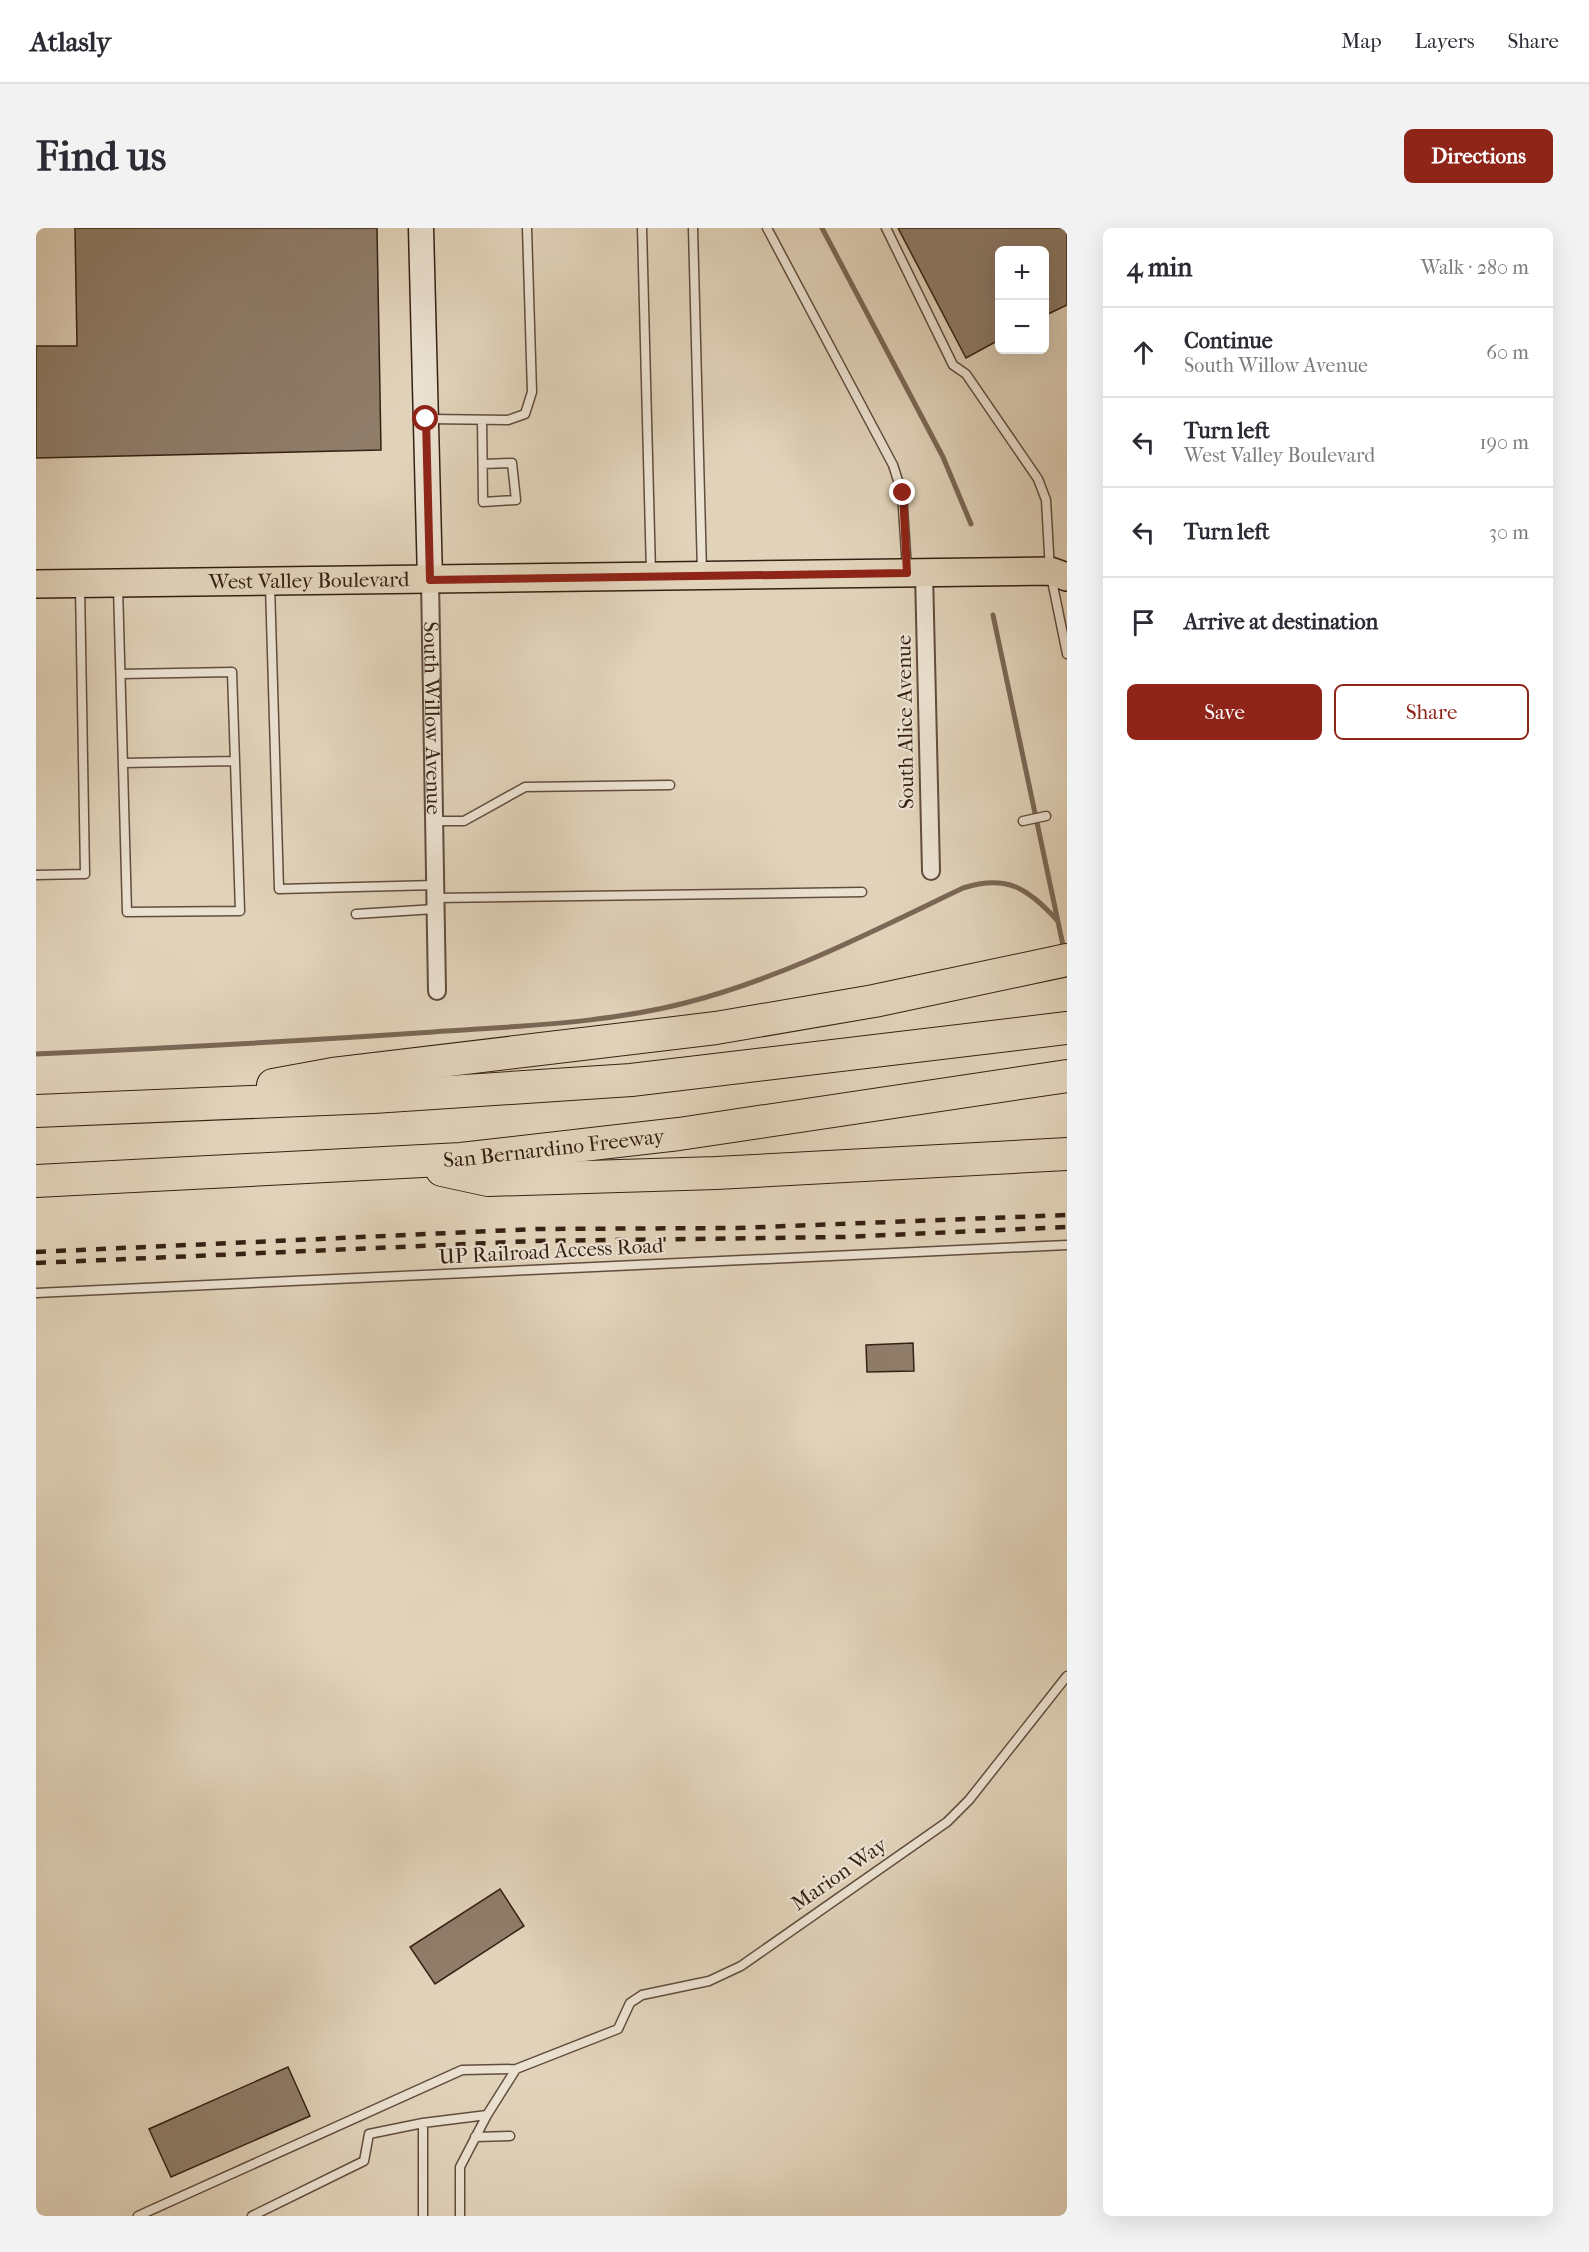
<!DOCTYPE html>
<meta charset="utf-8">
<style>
:root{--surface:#fff;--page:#f2f2f3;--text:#2b2b33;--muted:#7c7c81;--line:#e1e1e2;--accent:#8f2418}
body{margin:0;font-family:"IM FELL French Canon",serif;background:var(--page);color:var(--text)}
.controls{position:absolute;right:18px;top:18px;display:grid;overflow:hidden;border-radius:9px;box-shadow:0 6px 24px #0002}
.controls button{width:54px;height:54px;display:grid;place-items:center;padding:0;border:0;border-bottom:2px solid var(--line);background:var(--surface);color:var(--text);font:30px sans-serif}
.stop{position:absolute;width:18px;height:18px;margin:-14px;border:4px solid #8f2418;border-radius:50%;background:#fff}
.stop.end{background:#8f2418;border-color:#fff;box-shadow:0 2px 6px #0008}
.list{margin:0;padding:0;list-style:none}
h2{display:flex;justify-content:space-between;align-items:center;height:78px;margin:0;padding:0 24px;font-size:26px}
h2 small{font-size:20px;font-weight:400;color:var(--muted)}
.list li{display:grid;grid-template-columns:39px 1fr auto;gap:18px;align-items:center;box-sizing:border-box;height:90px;padding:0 24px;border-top:2px solid var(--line)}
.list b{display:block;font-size:22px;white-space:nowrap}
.list p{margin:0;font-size:20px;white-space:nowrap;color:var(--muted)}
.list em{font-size:20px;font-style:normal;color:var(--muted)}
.actions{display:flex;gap:12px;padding:18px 24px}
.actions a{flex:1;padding:14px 0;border:2px solid var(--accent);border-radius:9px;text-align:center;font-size:21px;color:var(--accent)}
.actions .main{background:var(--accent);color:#fff}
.icon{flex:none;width:33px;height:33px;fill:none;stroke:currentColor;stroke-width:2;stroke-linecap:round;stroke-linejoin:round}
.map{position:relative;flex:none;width:1031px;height:1988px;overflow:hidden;border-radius:9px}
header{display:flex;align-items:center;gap:36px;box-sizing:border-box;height:84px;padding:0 30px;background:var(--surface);border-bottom:2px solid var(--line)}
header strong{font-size:28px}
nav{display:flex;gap:33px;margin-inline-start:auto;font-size:21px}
.intro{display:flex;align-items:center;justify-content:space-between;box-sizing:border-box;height:144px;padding:0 36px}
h1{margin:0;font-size:42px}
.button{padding:15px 27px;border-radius:9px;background:var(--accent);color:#fff;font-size:21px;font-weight:700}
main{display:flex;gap:36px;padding:0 36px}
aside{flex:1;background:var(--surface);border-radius:9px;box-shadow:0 6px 24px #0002}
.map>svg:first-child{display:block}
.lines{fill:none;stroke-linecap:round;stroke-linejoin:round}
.stream{stroke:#7a6755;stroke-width:5}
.building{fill:#8f7d6a;stroke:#362013;stroke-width:1.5}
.lane-casing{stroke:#614d3d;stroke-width:11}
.street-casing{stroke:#614d3d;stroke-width:20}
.secondary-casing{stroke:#362013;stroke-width:27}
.primary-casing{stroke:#362013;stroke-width:30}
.highway-casing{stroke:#362013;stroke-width:34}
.lane{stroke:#ece2d2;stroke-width:8}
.street{stroke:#ece2d2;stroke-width:16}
.secondary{stroke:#ece2d2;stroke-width:24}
.primary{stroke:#e1d3ba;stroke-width:27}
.highway{stroke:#e1d3ba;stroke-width:32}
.rail{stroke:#362013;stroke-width:4.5;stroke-dasharray:10 10;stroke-linecap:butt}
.route{stroke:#8f2418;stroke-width:8}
.labels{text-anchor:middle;stroke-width:4.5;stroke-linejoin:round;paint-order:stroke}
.street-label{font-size:21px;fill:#362013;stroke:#ece2d2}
</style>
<header>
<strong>Atlasly</strong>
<nav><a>Map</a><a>Layers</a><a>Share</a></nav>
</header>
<div class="intro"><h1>Find us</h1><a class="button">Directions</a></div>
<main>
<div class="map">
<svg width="1031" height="1988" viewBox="0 0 1031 1988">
<rect width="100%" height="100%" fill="#e1d3ba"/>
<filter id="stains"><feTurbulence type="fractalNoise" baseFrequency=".00333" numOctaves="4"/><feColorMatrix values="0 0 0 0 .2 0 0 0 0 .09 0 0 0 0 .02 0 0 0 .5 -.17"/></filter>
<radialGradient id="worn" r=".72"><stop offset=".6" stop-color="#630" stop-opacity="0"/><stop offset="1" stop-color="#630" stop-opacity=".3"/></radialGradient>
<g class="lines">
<path class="stream" d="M786,0l121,229 28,67
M957,387l71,335
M0,826c133,-6 265,-13 397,-22 84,-6 170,-8 252,-29 98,-25 188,-72 278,-115 44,-14 64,0 94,32"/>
</g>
<path class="building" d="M39,0h302l4,222 -345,8v-112h41z
M862,0h169v77l-23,11v-66h-45v90l-33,18z
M877,1115l1,28 -47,1 -1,-27z
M464,1661l24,37 -89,58 -25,-37z
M252,1839l22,49 -139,61 -22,-48z"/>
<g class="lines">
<defs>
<path id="lane" d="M606,0l9,345
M657,0l9,344
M731,0l126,237 9,28 5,76
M850,0l67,137 13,9 72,105 8,21 4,71 17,83
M393,191l79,1 17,-6 7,-22 -5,-164
M446,192l1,82 33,-2 -4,-37 -29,1
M234,357l9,304 156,-4
M82,359c3,108 6,217 9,325l113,-1 -8,-239 -111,2
M87,535l112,-2
M398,593h30l61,-34 145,-2
M987,593l23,-5
M0,647l49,-1 -5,-287
M399,670l427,-6
M320,686l79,-5
M0,1065l1031,-48
M387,1895v93
M439,1909l35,-1
M102,1988l324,-146 54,-1
M216,1988l112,-55 5,-27 54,-11 64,-8
M424,1988v-49l27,-52 29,-46 102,-40 12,-26 12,-8 67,-14 32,-15 206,-144 22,-22 98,-124"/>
<g id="street">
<path d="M888,345l7,298"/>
<path id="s1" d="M394,352l7,411"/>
</g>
<path id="secondary" d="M385,0l9,352"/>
<g id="primary">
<path id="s2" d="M0,356l1014,-13 17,6"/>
</g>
<g id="highway">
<path d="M237,857l60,-11 383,-46 158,-27 193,-41"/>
<path d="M0,883l337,-14 258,-17 436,-52"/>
<path d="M406,942l46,10 228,-7 351,-19"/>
<path id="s3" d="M0,953l425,-22 218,-25 388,-58"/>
</g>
</defs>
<use href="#lane" class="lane-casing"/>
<use href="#street" class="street-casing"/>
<use href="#secondary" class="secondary-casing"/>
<use href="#primary" class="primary-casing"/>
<use href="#highway" class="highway-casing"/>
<use href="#lane" class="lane"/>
<use href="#street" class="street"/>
<use href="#secondary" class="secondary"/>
<use href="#primary" class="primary"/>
<use href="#highway" class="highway"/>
<path class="rail" d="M0,1024l500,-23 201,-1 330,-13
M0,1035l499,-22 308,-4 224,-10"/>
</g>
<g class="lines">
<path class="route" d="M390,191l4,161 477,-7 -4,-80"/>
</g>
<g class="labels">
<g class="street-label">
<text dy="7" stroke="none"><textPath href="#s2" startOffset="273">West Valley Boulevard</textPath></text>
<text dy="7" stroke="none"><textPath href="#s1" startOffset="138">South Willow Avenue</textPath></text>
<text transform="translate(869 494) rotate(-91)" y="7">South Alice Avenue</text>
<text dy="7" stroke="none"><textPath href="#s3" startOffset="519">San Bernardino Freeway</textPath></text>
<text transform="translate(515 1023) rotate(-3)" y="7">UP Railroad Access Road</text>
<text transform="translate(803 1646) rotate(-35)" y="7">Marion Way</text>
</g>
</g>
<rect width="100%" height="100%" filter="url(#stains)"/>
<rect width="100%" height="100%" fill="url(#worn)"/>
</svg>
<div class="controls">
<button>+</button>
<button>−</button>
</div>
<div class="stop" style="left:390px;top:191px"></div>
<div class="stop end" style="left:867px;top:265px"></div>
</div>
<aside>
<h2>4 min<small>Walk · 280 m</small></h2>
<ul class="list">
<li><svg class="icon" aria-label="ahead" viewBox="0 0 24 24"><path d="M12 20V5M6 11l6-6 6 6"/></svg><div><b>Continue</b><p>South Willow Avenue</p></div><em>60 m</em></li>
<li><svg class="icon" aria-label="left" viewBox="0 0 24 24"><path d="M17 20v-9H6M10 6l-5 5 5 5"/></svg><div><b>Turn left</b><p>West Valley Boulevard</p></div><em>190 m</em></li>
<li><svg class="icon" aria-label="left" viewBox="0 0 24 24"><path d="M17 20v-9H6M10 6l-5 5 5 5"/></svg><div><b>Turn left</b></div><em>30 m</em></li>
<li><svg class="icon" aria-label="arrive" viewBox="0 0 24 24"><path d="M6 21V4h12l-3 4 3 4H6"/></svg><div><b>Arrive at destination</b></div></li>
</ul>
<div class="actions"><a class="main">Save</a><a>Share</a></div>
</aside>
</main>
